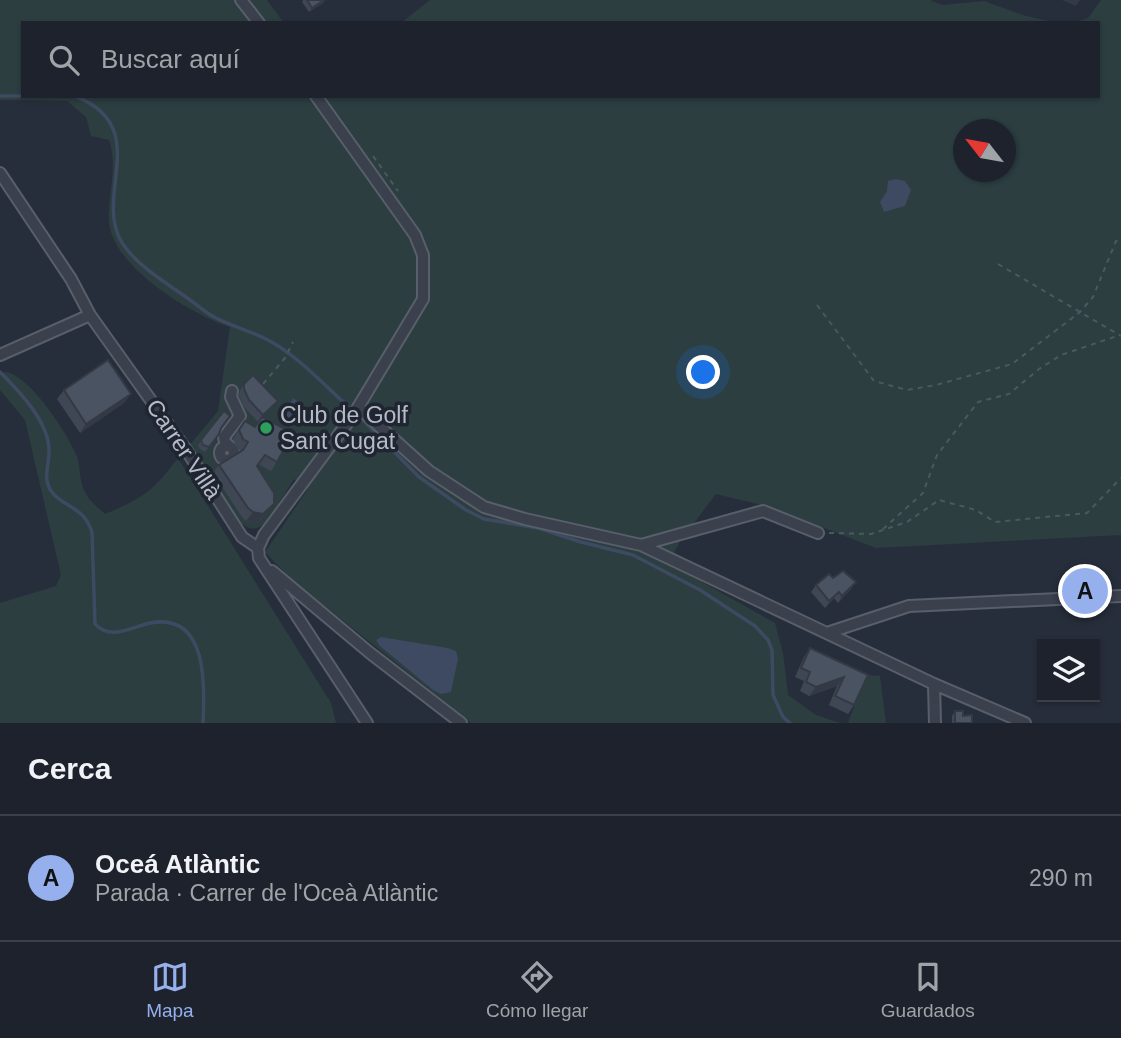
<!DOCTYPE html>
<html lang="es">
<meta charset="utf-8">
<style>
:root{--surface:#1d222c;--page:#252a34;--text:#f1f3f6;--muted:#a0a4a9;--line:#3b3f48;--accent:#95b0ed}
body{margin:0;font-family:Arial,sans-serif;background:var(--page);color:var(--text)}
.controls{position:absolute;right:21px;bottom:21px;display:grid;overflow:hidden;border-radius:0px;box-shadow:0 2px 5px #0004}
.controls button{width:63px;height:63px;display:grid;place-items:center;padding:0;border:0;border-bottom:2px solid var(--line);background:var(--surface);color:var(--text);font:35px sans-serif}
.compass{position:absolute;left:953px;top:119px;width:63px;height:63px;border-radius:50%;background:var(--surface);box-shadow:0 2px 5px #0004;rotate:301deg}
.you{position:absolute;left:704px;top:373px;width:24px;height:24px;margin:-18px;border:5px solid #fff;border-radius:50%;background:#1a73e8;box-shadow:0 0 0 10px #1a73e833}
.badge{display:grid;place-items:center;width:46px;height:46px;border-radius:50%;background:var(--accent);color:#111;font-size:23px;font-weight:700}
.pin{position:absolute;translate:-50% -50%;border:4px solid #fff;box-shadow:0 2px 7px #0006}
.list{margin:0;padding:0;list-style:none}
h2{display:flex;justify-content:space-between;align-items:center;height:91px;margin:0;padding:0 28px;font-size:30px}
h2 small{font-size:23px;font-weight:400;color:var(--muted)}
.list li{display:grid;grid-template-columns:46px 1fr auto;gap:21px;align-items:center;box-sizing:border-box;height:126px;padding:0 28px;border-top:2px solid var(--line)}
.list b{display:block;font-size:26px;white-space:nowrap}
.list p{margin:0;font-size:23px;white-space:nowrap;color:var(--muted)}
.list em{font-size:23px;font-style:normal;color:var(--muted)}
.icon{flex:none;width:38px;height:38px;fill:none;stroke:currentColor;stroke-width:2;stroke-linecap:round;stroke-linejoin:round}
.map{position:relative;flex:none;width:1121px;height:723px;overflow:hidden}
.search{position:absolute;background:var(--surface);box-shadow:0 2px 5px #0004;left:21px;right:21px;top:21px;height:77px;display:flex;align-items:center;gap:18px;box-sizing:border-box;padding:0 24px;border-radius:0px;color:var(--muted);font-size:26px}
.sheet{height:217px;background:var(--surface)}
nav{display:flex;justify-content:space-around;align-items:center;box-sizing:border-box;height:98px;border-top:2px solid var(--line);background:var(--surface);font-size:19px;color:var(--muted)}
nav a{display:grid;justify-items:center;gap:4px}
nav .on{color:var(--accent)}
.map>svg:first-child{display:block}
.green{fill:#2c3e40;fill-rule:evenodd}
.water{fill:#3e4a62}
.lines{fill:none;stroke-linecap:round;stroke-linejoin:round}
.stream{stroke:#3e4a62;stroke-width:3.5}
.minor-casing{stroke:#585e6a;stroke-width:14}
.path{stroke:#4a595e;stroke-width:2;stroke-dasharray:5 5;stroke-linecap:butt}
.minor{stroke:#3a404c;stroke-width:10}
.wall{fill:#404754}
.shaded-wall{fill:#343a45}
.building{fill:#4a5362;stroke:#343a45;stroke-width:2}
.leisure-dot{fill:#2e9e5b;stroke:#1f2531;stroke-width:2.5}
.labels{text-anchor:middle;stroke-width:7;stroke-linejoin:round;paint-order:stroke}
.poi-label{font-size:23px;fill:#b6bbc7;stroke:#1f2531;text-anchor:start}
.street-label{font-size:23px;fill:#b6bbc7;stroke:#1f2531}
</style>
<div class="map">
<svg width="1121" height="723" viewBox="0 0 1121 723">
<rect width="100%" height="100%" fill="#272e3b"/>
<path class="green" d="M0,0h267l17,23h-261v73h1075v-73h-27l17,-5 13,-18h20v535l-245,13 -106,-41 -54,-13 -35,46 -13,23 107,60 8,30 5,42 28,20 24,8h-369l-181,-145 -25,-26 43,-63 -14,-10c-7,10 -26,46 -37,49 -7,2 -11,-2 -16,-5l-52,-77 29,-35 12,-84c-38,-12 -119,-61 -121,-106 -1,-27 9,-56 0,-81l-18,-4 -5,-19 -19,-16 -67,-1zM964,130h42v42h-42z
M430,0h500l12,5 42,-4 42,15 33,7h-658z
M5,372c24,2 64,63 72,85 4,13 2,26 9,37 4,8 13,14 19,20 40,-17 47,-22 73,-56l153,245 5,20h-336v-120l56,-17 5,-11 -36,-155 -25,-30v-16z
M866,675l14,1 6,47h-38z"/>
<path class="water" d="M896,179l9,2 6,9 -6,16 -21,6 -4,-10 7,-11 1,-10z
M293,398l10,7 -12,22 -11,-7z
M381,637l67,11 8,3 2,8 -7,33 -10,2 -8,-4 -53,-44 -4,-6z"/>
<g class="lines">
<path class="stream" d="M0,96h31
M75,96c78,31 19,98 46,145 15,25 46,42 69,59 9,6 17,14 26,18 19,10 40,14 59,26 29,18 52,44 77,66
M0,372c19,19 48,49 49,77 1,15 -7,28 2,42 12,17 32,14 41,41l3,92c16,17 37,3 55,-1 58,-11 55,62 53,100
M358,415l61,62 47,33 18,9 54,9 43,14 52,13 67,35 55,36 13,14 4,10 1,45 10,22 7,6"/>
<defs>
<path id="minor" d="M241,0l18,23
M0,173l71,106 19,36 97,136 55,86 16,11 1,10 108,165
M0,355l90,-40
M358,407l71,64 55,36 41,12 116,26 293,139 91,39
M220 453a7 7 0 1 1 14 0a7 7 0 1 1-14 0Z
M229,446l-4,-4 -1,-5 16,-21 -9,-19 1,-6
M641,545l122,-34 55,22
M258,548l6,-13 90,-121 69,-115v-44l-8,-20 -99,-139
M272,571l98,82 91,70
M827,633l82,-27 212,-10
M934,684l1,39"/>
</defs>
<use href="#minor" class="minor-casing"/>
<path class="path" d="M373,156l25,35
M998,264l123,72
M817,305l57,76 33,9 29,-5 76,-21 68,-52 13,-15 23,-56 5,-2
M263,384l22,-26 8,-16
M883,529l40,-36 14,-38 41,-53 31,-8 30,-25 22,-14 59,-20
M829,533l42,1 36,-12 32,-22 37,10 19,12 92,-9 34,-35"/>
<use href="#minor" class="minor"/>
</g>
<path class="wall" d="M303,0h22l-2,3 -14,9 -7,-10z
M244,384l34,17 -5,7 -10,9 14,45 -6,9 -13,-7 -1,2 10,47 -10,10 -11,-2 -4,-4 -29,-44 6,-8 22,-14 -4,-3 -4,-9 12,-18 10,6 3,-5 -14,-15 -5,-11 1,-5z
M64,390l67,4 -7,9 -44,30 -23,-34z
M224,411l-5,23 -14,18 -5,-3 -2,-4z
M833,578l23,4 -5,7 -13,14 -4,-5 -9,10 -14,-16 5,-7z
M810,648l58,27 -14,30 -6,9 -19,-9 8,-19 -28,10 -9,-5 4,-10 -9,-4 9,-20z
M955,711l8,5 9,7h-20v-7z"/>
<path class="shaded-wall" d="M324,0h1l-2,3 -14,9 3,-4z
M1062,0h18l-4,6z
M131,394l-7,9 -44,30 6,-9z
M278,401l-5,7 -14,14 4,-7z
M274,504l-7,9 -10,10 -11,-2 7,-9z
M856,582l-5,7 -13,14 4,-7z
M844,677l-7,9 -28,10 7,-9z"/>
<path class="building" d="M307,0h17l-12,8z
M108,360l23,34 -45,30 -22,-34z
M253,375l25,26 -15,14 -14,-15 -5,-11v-5z
M224,411l6,5 -9,12 -2,6 -10,13 -6,-2 -2,-5z
M262,417l31,16 -16,29 -12,-7 -8,11 17,27v11l-11,10 -10,-2 -5,-4 -29,-43 24,-15 5,-8 -5,-3 -4,-9 6,-9 10,6z
M843,571l13,11 -14,14 -3,-4 -10,9 -13,-16 13,-11 4,4z
M810,648l58,27 -14,30 -19,-9 9,-19 -28,10 -10,-5 4,-10 -9,-4z
M955,711h8v5l9,-1v8h-17z"/>
<circle class="leisure-dot" cx="266" cy="428" r="7"/>
<g class="labels">
<g class="poi-label">
<text x="280" y="423">Club de Golf<tspan x="280" dy="26">Sant Cugat</tspan></text>
</g>
<g class="street-label">
<text transform="translate(184 449) rotate(56)" y="8">Carrer Villà</text>
</g>
</g>
</svg>
<div class="controls">
<button><svg class="icon" aria-label="layers" viewBox="0 0 24 24"><path d="M12 4l9 5-9 5-9-5zM3 14l9 5 9-5"/></svg></button>
</div>
<svg class="compass" viewBox="-18 -18 36 36"><path d="M0-13l5 13h-10z" fill="#e53935"/><path d="M0 13l5-13h-10z" fill="#a0a4a9"/></svg>
<div class="you"></div>
<div class="pin badge" style="left:1085px;top:591px">A</div>
<div class="search"><svg class="icon" aria-label="search" viewBox="0 0 24 24"><circle cx="10" cy="10" r="6"/><path d="M15 15l6 6"/></svg>Buscar aquí</div>
</div>
<section class="sheet">
<h2>Cerca<small></small></h2>
<ul class="list">
<li><span class="badge">A</span><div><b>Oceá Atlàntic</b><p>Parada · Carrer de l'Oceà Atlàntic</p></div><em>290 m</em></li>
</ul>
</section>
<nav>
<a class="on"><svg class="icon" aria-label="map" viewBox="0 0 24 24"><path d="M3 6l6-2 6 2 6-2v14l-6 2-6-2-6 2zM9 4v14M15 6v14"/></svg>Mapa</a>
<a><svg class="icon" aria-label="directions" viewBox="0 0 24 24"><path d="M12 3l9 9-9 9-9-9zM9 14v-3h6M13 9l2 2-2 2"/></svg>Cómo llegar</a>
<a><svg class="icon" aria-label="saved" viewBox="0 0 24 24"><path d="M7 4h10v16l-5-4-5 4z"/></svg>Guardados</a>
</nav>
